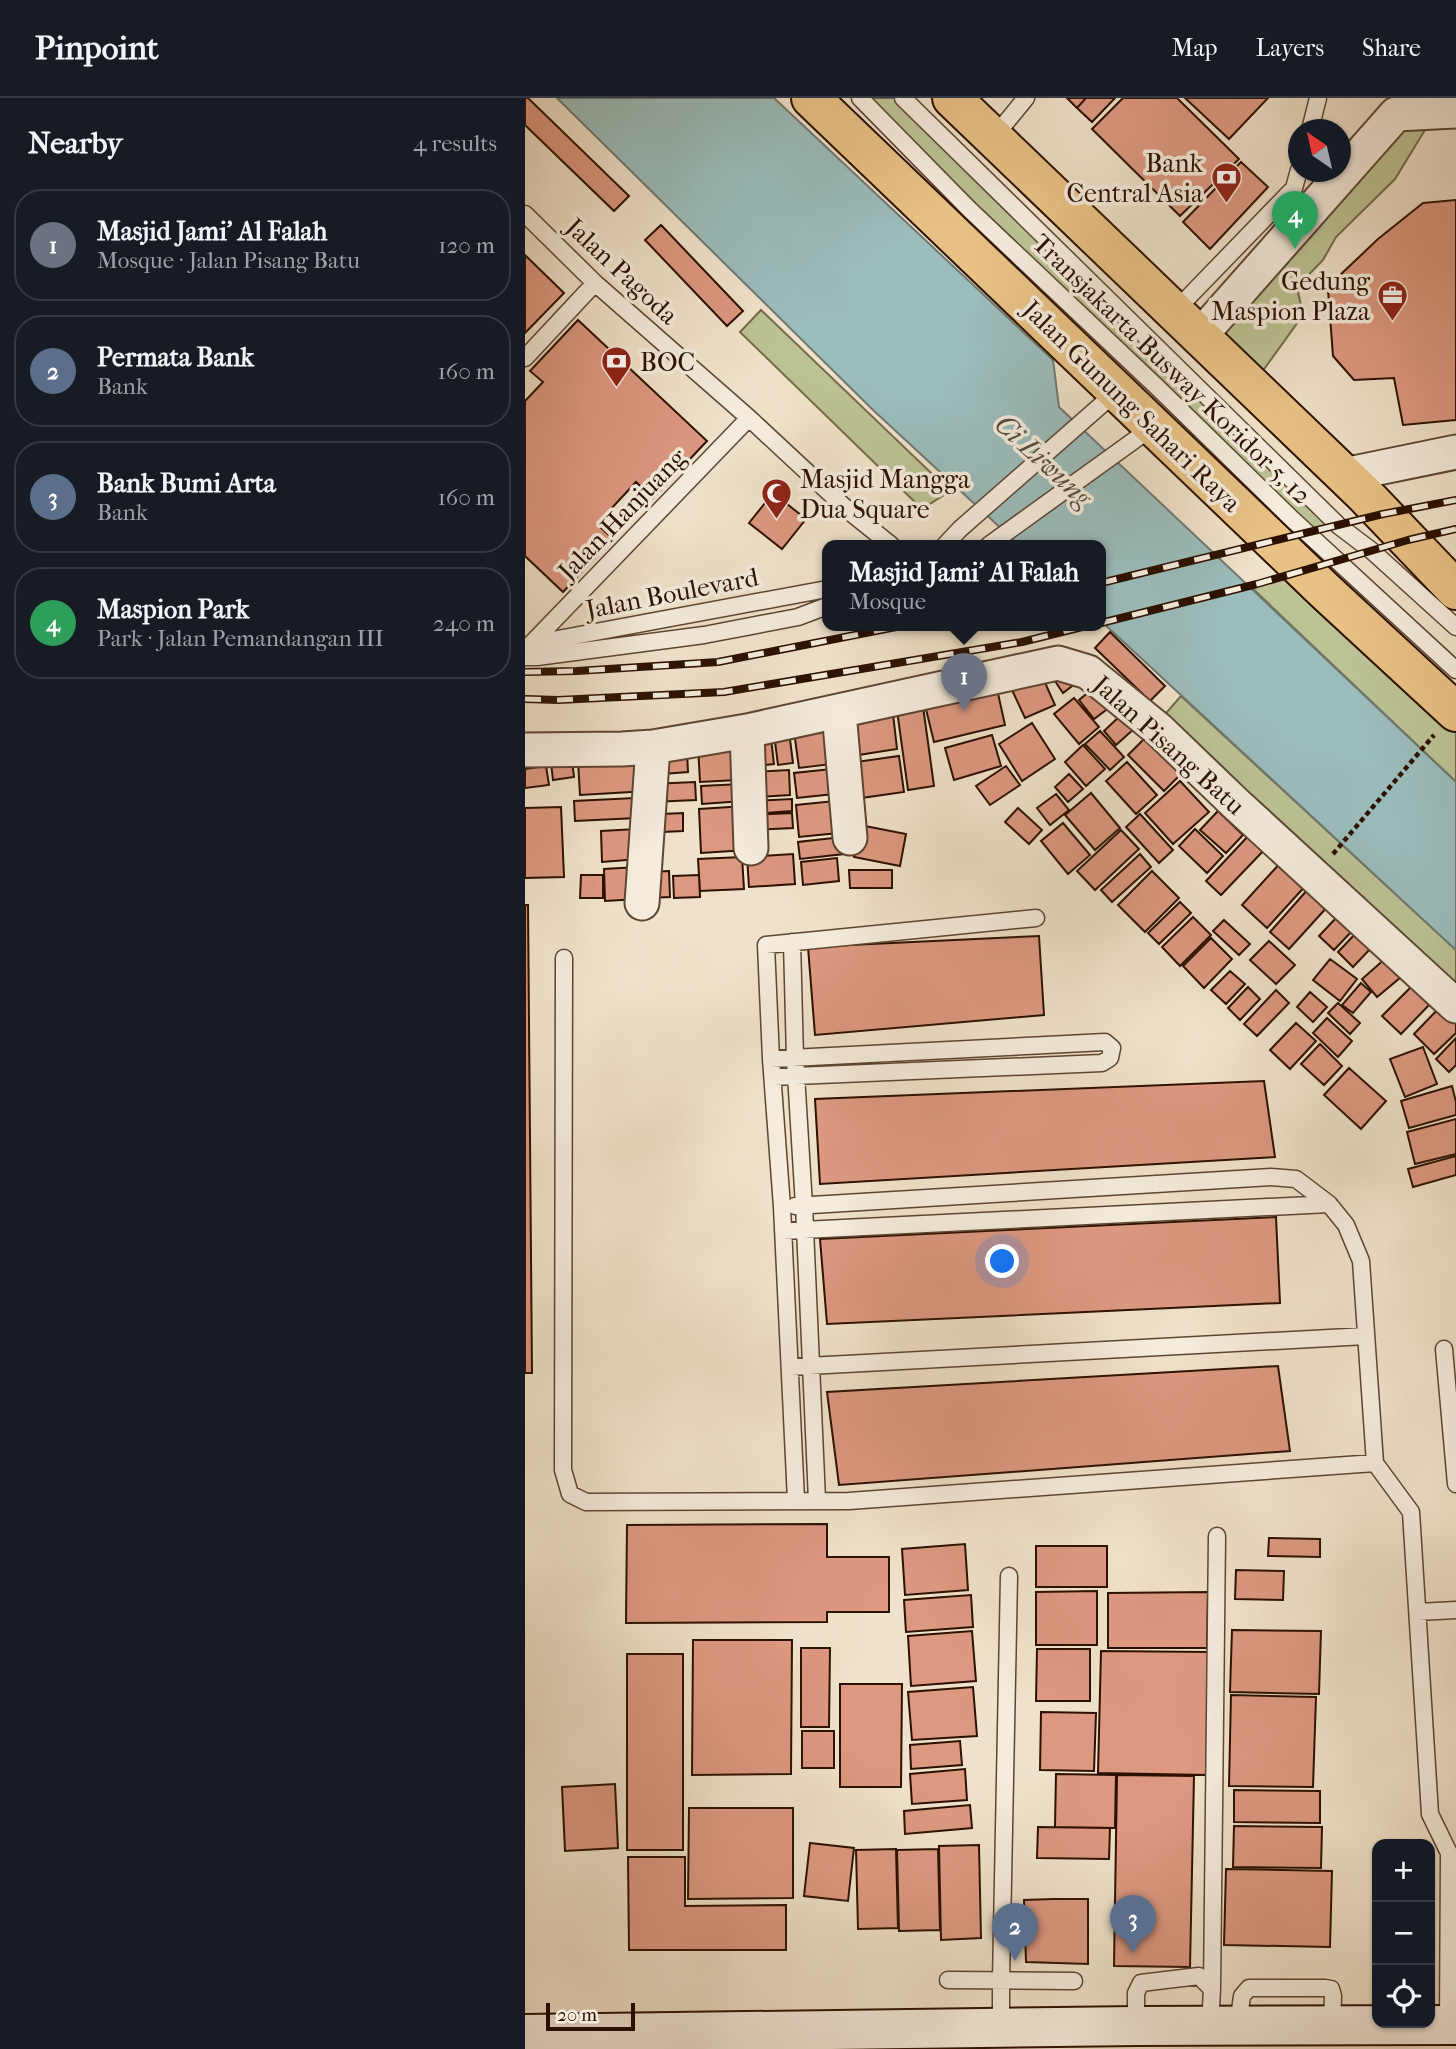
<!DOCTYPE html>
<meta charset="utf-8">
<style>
:root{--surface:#171b24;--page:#242831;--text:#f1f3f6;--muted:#9ea1a6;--line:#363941;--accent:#c59692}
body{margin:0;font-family:"IM FELL French Canon",serif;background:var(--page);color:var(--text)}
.controls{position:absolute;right:21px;bottom:21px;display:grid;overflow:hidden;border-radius:14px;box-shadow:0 2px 5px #0004}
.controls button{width:63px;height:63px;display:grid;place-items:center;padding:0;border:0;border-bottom:2px solid var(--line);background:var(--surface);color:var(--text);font:35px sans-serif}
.compass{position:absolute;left:763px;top:21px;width:63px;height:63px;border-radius:50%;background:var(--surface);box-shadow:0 2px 5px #0004;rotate:326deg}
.scale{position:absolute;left:21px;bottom:18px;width:89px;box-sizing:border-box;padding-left:7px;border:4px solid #2c1100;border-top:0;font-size:19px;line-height:24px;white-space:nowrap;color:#2c1100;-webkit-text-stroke:5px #f5ecdd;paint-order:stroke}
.you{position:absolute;left:478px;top:1164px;width:24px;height:24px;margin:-18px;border:5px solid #fff;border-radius:50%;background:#1a73e8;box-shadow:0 0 0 10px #1a73e833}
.badge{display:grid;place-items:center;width:46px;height:46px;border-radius:50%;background:var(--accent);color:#fff;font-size:23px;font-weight:700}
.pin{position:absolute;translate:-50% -58px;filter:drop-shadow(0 2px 4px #0008)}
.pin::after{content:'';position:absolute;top:37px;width:24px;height:21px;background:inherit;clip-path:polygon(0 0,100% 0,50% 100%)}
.popup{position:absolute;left:297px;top:442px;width:284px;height:91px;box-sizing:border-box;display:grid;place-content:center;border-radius:14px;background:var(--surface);filter:drop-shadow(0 2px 5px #0005);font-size:23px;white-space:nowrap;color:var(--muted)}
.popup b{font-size:26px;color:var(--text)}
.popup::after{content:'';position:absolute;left:50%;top:100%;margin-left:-14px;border:14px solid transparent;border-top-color:var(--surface)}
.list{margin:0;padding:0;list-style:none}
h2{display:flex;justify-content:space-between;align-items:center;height:91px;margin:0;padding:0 28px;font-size:30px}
h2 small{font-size:23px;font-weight:400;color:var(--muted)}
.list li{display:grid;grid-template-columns:46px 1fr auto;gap:21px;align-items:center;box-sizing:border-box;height:112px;margin:0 14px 14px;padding:0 14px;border:2px solid var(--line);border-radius:28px}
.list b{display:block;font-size:26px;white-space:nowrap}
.list p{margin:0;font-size:23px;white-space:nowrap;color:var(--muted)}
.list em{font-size:23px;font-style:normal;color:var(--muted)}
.icon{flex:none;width:38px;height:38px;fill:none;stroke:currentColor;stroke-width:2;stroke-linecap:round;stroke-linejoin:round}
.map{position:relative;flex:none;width:931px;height:1951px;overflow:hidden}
header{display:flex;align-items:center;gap:42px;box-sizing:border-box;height:98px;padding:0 35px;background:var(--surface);border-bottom:2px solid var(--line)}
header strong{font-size:33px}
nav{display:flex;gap:38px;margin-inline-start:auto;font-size:24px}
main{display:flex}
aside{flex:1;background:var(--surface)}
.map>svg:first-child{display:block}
.green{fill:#bcc395;stroke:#746a4a;stroke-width:2}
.water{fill:#9bbdbc;stroke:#6f7871;stroke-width:2}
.building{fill:#dd9881;stroke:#2c1100;stroke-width:2}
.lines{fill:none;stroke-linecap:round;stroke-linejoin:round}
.service-casing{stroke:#5d4532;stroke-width:19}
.minor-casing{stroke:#5d4532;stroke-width:37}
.secondary-casing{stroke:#2c1100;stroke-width:42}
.primary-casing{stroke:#2c1100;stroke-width:42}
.path{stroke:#2c1100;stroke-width:4.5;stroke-dasharray:5 3.5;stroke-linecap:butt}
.service{stroke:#f5ecdd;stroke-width:16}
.minor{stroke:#f5ecdd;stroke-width:33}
.secondary{stroke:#f5ecdd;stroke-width:38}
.primary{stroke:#e8c185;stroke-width:38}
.rail-casing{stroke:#2c1100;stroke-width:8}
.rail{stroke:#f5ecdd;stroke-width:5;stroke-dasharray:16;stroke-linecap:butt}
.labels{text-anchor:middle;stroke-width:7;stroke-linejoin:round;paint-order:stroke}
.poi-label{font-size:26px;fill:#2c1100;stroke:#f5ecdd;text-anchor:end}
.street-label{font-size:26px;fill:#2c1100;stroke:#f5ecdd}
.water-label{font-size:28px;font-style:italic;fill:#534d42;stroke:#f5ecdd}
</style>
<header>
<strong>Pinpoint</strong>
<nav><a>Map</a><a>Layers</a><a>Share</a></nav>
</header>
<main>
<aside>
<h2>Nearby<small>4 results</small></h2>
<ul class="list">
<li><span class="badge" style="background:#6b7280">1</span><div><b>Masjid Jami' Al Falah</b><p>Mosque · Jalan Pisang Batu</p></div><em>120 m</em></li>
<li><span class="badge" style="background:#5c6f8a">2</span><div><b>Permata Bank</b><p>Bank</p></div><em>160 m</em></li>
<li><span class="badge" style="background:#5c6f8a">3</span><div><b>Bank Bumi Arta</b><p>Bank</p></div><em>160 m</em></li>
<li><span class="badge" style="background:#2e9e5b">4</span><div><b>Maspion Park</b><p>Park · Jalan Pemandangan III</p></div><em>240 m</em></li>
</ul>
</aside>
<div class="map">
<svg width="931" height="1951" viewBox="0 0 931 1951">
<rect width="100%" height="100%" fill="#f0e2ca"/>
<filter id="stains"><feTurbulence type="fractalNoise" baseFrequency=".00286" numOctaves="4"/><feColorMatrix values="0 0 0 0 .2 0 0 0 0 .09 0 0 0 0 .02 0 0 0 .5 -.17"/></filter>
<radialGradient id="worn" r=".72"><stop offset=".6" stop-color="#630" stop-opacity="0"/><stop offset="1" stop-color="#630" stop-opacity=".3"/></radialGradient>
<path class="green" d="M333,0h44l437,428 -31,7z
M859,18l44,9 -33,54 -59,58 -13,23 -26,27 6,28 -51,71 -64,-61z
M236,212l189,181 -28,18 -182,-177z
M779,473l152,141v70l-206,-196z
M656,598l275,254v45l-295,-276z"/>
<path class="water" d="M32,0h217l279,262 6,47 397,375v168l-355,-329v-76h-82l-146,-135z"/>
<path class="building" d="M0,0h3l101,98 -15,15 -89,-86z
M542,0h19l-9,10z
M561,0h29l-23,24 -15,-14z
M598,0h54l62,61 -59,57 -88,-87z
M660,0h83l-39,41z
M716,64l27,25 -58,62 -27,-27z
M931,102v220l-53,5 -9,-47 -40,2 -21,-24 -5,-66 10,-13 40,-38 45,-36z
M136,127l82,86 -16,15 -82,-86z
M0,157l39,38 -39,40z
M53,222l129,121 -54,57 -17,-16 -39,42 16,15 -50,53 -38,-36v-155l18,-19 -13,-11z
M248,395l33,26 -24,30 -33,-26z
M585,534l55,54 -15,15 -55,-53z
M546,571l9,11 -17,13 -8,-12z
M517,578l13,29 -30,13 -13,-28z
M470,582l10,45 -71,17 -11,-45z
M570,589l15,20 -16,12 -15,-19z
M549,600l25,29 -20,17 -25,-30z
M397,601l12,87 -26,4 -12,-87z
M367,607l5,44 -45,7 -6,-45z
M597,616l13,14 -19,17 -12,-14z
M309,620l6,45 -41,5 -6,-44z
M507,625l23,36 -33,22 -23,-37z
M263,626l5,39 -15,2 -5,-39z
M630,630l35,37 -26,26 -36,-36z
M245,631l4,35 -18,2 -4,-34z
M575,633l24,26 -14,13 -25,-26z
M467,637l9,31 -47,14 -9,-32z
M209,645l3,37 -37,2 -2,-36z
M558,647l22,24 -19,17 -21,-24z
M162,653l1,21 -25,2 -1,-21z
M374,658l5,36 -50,7 -5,-36z
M121,659l2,34 -68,4 -2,-34z
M47,663l2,16 -21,3 -2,-17z
M602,664l30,33 -21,19 -30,-33z
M21,668l3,19 -24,3v-19z
M481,668l14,19 -30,20 -14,-19z
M316,670l2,25 -46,5 -3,-25z
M264,672l1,25 -34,2 -1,-25z
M544,676l14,15 -15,13 -13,-15z
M655,683l29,31 -36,32 -28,-31z
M170,684l1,18 -44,2 -1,-18z
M217,686l1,17 -41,3 -1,-18z
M566,695l29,35 -25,22 -30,-35z
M531,696l13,16 -19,15 -13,-17z
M110,700l2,20 -62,3 -1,-20z
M267,701v12l-38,3v-13z
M310,703l3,32 -39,4 -3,-32z
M220,708l2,44 -46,3 -2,-44z
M36,709l3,70 -39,1v-70z
M493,710l24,22 -13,14 -24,-22z
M693,713l25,24 -17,18 -26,-23z
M158,715v18l-20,1 -1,-18z
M267,715l1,15 -39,2v-15z
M615,716l33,36 -14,13 -33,-36z
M538,725l27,32 -22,19 -27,-33z
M335,727l46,9 -6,32 -46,-9z
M112,731l2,30 -37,3 -1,-31z
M670,731l28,27 -16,17 -28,-27z
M596,732l18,19 -44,41 -18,-19z
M726,735l16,14 -46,48 -15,-14z
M317,739l2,17 -44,5 -2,-17z
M268,756l2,30 -46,3 -2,-30z
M615,756l11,13 -39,35 -11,-12z
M217,759l2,32 -44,2 -2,-32z
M312,760l2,23 -36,4 -2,-23z
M758,762l25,23 -41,45 -25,-23z
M113,769l1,32 -34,2 -1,-32z
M324,772h43v18h-42z
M144,773l1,26 -22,1 -2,-26z
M627,773l27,27 -34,34 -27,-27z
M56,777h22v23h-23z
M174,777l1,22 -26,1 -1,-22z
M784,790l20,17 -40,44 -19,-17z
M655,804l11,11 -32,31 -11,-11z
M0,807h3l4,468h-7z
M668,819l18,18 -31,31 -18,-19z
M812,819l15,14 -18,19 -15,-14z
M699,822l26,24 -11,11 -26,-24z
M832,834l15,15 -19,20 -15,-15z
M514,838l5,79 -229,20 -7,-88z
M686,840l21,21 -28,29 -21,-22z
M744,843l26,24 -19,19 -26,-24z
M861,860l15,19 -24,20 -15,-18z
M805,861l27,20 -17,22 -27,-21z
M705,873l15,13 -19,20 -15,-14z
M836,885l10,9 -18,21 -11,-8z
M887,888l18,18 -29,30 -19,-18z
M723,889l12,12 -20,21 -12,-12z
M751,892l13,13 -32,33 -13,-12z
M785,894l17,15 -14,15 -16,-15z
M813,905l22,20 -10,11 -22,-21z
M916,908l15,14v13l-22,21 -20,-20z
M802,920l25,23 -14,16 -25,-24z
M771,925l20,18 -26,28 -20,-19z
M931,940v27l-7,7 -13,-13z
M795,946l22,22 -18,19 -23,-21z
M898,949l14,37 -32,13 -15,-38z
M824,970l37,33 -25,28 -37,-34z
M739,983l11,76 -455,27 -5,-85z
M927,988l4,16v13l-47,13 -8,-27z
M931,1021v35l-41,10 -8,-32z
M931,1058v19l-43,12 -5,-18z
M751,1119l4,86 -453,21 -7,-85z
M753,1268l12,85 -451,34 -12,-93z
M302,1426v33h62v55h-62v10l-201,1 1,-98z
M744,1440l51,1v18l-52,-1z
M440,1446l3,46 -63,5 -3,-46z
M511,1448h71v41h-71z
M711,1472l48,1 -1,29 -48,-1z
M572,1493v54h-61v-53z
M683,1494l-1,56h-99v-55z
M446,1497l2,32 -67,5 -2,-32z
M707,1532l89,1 -2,63 -89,-2z
M447,1533l4,50 -65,5 -3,-50z
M168,1542h99l-1,134 -99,1z
M276,1550h29l-1,79h-28z
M512,1551h53v52h-54z
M576,1553l109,1 -2,123 -110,-2z
M102,1556h56v196h-56z
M315,1586h62l-1,103h-61z
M448,1589l4,49 -65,4 -4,-48z
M706,1597l85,2 -3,90 -84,-1z
M516,1614l55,1 -2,58 -54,-1z
M277,1633h32v37h-32z
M435,1643l2,24 -51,4 -1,-24z
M440,1671l2,31 -55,4 -2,-30z
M531,1676l60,1 -1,53 -60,-1z
M592,1677l77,1 -4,191 -76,-1z
M90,1686l3,64 -53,3 -3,-64z
M709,1692l86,1v32l-86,-1z
M445,1707l2,23 -67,6 -1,-23z
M164,1710h104v90l-105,1z
M709,1728l88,1 -1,41 -88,-1z
M513,1729l72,1 -1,31 -72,-1z
M285,1745l44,5 -6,53 -44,-5z
M454,1747l2,93 -40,2 -2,-94z
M371,1751l2,79 -40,1 -2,-79z
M413,1751l2,81 -41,1 -2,-81z
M103,1759h57v49l101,-1v45h-157z
M701,1771l106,2 -2,76 -106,-2z
M528,1801h35v65l-62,-2 -2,-62z"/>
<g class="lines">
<defs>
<path id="service" d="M335,0l109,111 188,178 135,132 164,151
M378,0l436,428 33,25 84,76
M785,32l8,-32
M469,39l32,-39
M0,116l70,69 154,135 101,94 41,33
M649,214l120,-124 5,-18
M0,260l70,-75
M420,447l15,-16 156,-137
M464,447l165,-119
M6,546l218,-226
M6,546l296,-55
M0,559h12l167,-22 94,-18 29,-11
M267,844l3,116 9,148 13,294
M39,860l-1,512 7,24 16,8 263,-1 526,-38
M246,961l334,-17 7,6 -2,10 -8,5 -329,14
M270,1108l476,-29 25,2 33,25
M258,1133l546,-27 17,21 15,36 14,202 36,49 19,302 19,39 -1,172
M919,1251l12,135
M265,1269l576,-31
M271,1402l-14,-293 -11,-148 -5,-114 270,-27
M893,1514l38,-2
M423,1882l126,1
M713,1927l4,-29 7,-8h76l6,1 2,7 -1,29
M611,1928v-33l5,-10 58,-7 13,13
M685,1928l2,-37 5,-453
M476,1931v-48l8,-405"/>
<path id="minor" d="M674,239l197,-223 60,-3
M819,377l112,-23
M314,614l11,126
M222,633l4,117
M0,652l97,-1 31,-2 94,-16 311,-68 30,9 70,57 77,74 221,203
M117,805l11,-156"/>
<path id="secondary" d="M0,1936l611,-8 320,-1"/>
<path id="primary" d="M286,0l514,493 131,121
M427,0l411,395 93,97"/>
</defs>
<use href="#service" class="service-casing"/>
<use href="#minor" class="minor-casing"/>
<use href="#secondary" class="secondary-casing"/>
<use href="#primary" class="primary-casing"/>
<path class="path" d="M808,756l101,-119"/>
<use href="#service" class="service"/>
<use href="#minor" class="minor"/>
<use href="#secondary" class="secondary"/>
<use href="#primary" class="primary"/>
<defs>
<path id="rail" d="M576,485l282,-69 73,-14
M576,525l156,-39 151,-44 48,-11
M0,574l52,-1 141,-9 188,-37
M0,601l33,1 166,-8 298,-50 68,-17"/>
</defs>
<use href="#rail" class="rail-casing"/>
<use href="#rail" class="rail"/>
</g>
<defs>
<symbol id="bank-pin" viewBox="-11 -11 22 30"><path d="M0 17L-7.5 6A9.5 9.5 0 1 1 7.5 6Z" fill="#8f2418" stroke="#f5ecdd"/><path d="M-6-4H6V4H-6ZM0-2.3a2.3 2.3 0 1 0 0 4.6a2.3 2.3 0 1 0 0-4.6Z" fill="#fff"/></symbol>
<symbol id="office-pin" viewBox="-11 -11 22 30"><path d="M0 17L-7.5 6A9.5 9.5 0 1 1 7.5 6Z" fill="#8f2418" stroke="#f5ecdd"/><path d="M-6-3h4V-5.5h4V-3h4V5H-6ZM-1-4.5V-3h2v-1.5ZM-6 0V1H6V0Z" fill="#fff"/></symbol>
<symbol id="mosque-pin" viewBox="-11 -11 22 30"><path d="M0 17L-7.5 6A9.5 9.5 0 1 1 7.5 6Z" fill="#8f2418" stroke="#f5ecdd"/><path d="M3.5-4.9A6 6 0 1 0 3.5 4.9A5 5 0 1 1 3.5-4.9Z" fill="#fff"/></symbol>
</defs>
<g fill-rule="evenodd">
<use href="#bank-pin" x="684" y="62" width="35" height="47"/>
<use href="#office-pin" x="850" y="180" width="35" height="47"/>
<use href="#bank-pin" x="74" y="246" width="35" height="47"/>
<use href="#mosque-pin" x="234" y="378" width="35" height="47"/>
</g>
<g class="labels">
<g class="poi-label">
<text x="678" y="74">Bank<tspan x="678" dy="30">Central Asia</tspan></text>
<text x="845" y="192">Gedung<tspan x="845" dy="30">Maspion Plaza</tspan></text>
<text x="115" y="273" text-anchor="start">BOC</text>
<text x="275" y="390" text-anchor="start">Masjid Mangga<tspan x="275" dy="30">Dua Square</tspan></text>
</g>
<g class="street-label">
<text transform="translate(97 173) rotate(43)" y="9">Jalan Pagoda</text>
<text transform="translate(647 271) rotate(44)" y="9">Transjakarta Busway Koridor 5, 12</text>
<text transform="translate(607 308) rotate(44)" y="9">Jalan Gunung Sahari Raya</text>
<text transform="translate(97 416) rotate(-46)" y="9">Jalan Hanjuang</text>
<text transform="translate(147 495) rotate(-11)" y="9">Jalan Boulevard</text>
<text transform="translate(644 647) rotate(42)" y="9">Jalan Pisang Batu</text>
</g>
<g class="water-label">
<text transform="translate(519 362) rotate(43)" y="10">Ci Liwung</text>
</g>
</g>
<rect width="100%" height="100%" filter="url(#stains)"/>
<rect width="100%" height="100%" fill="url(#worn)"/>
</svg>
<div class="controls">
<button>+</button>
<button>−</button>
<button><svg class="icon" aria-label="locate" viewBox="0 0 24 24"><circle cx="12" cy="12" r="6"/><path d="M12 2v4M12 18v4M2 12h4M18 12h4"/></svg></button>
</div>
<svg class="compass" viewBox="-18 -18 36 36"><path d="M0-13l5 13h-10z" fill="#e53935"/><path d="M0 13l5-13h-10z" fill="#9ea1a6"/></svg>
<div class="scale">20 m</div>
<div class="you"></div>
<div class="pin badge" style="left:439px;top:613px;background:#6b7280">1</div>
<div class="popup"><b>Masjid Jami' Al Falah</b>Mosque</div>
<div class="pin badge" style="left:490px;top:1863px;background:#5c6f8a">2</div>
<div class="pin badge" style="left:608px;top:1855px;background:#5c6f8a">3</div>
<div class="pin badge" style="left:770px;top:151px;background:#2e9e5b">4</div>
</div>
</main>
